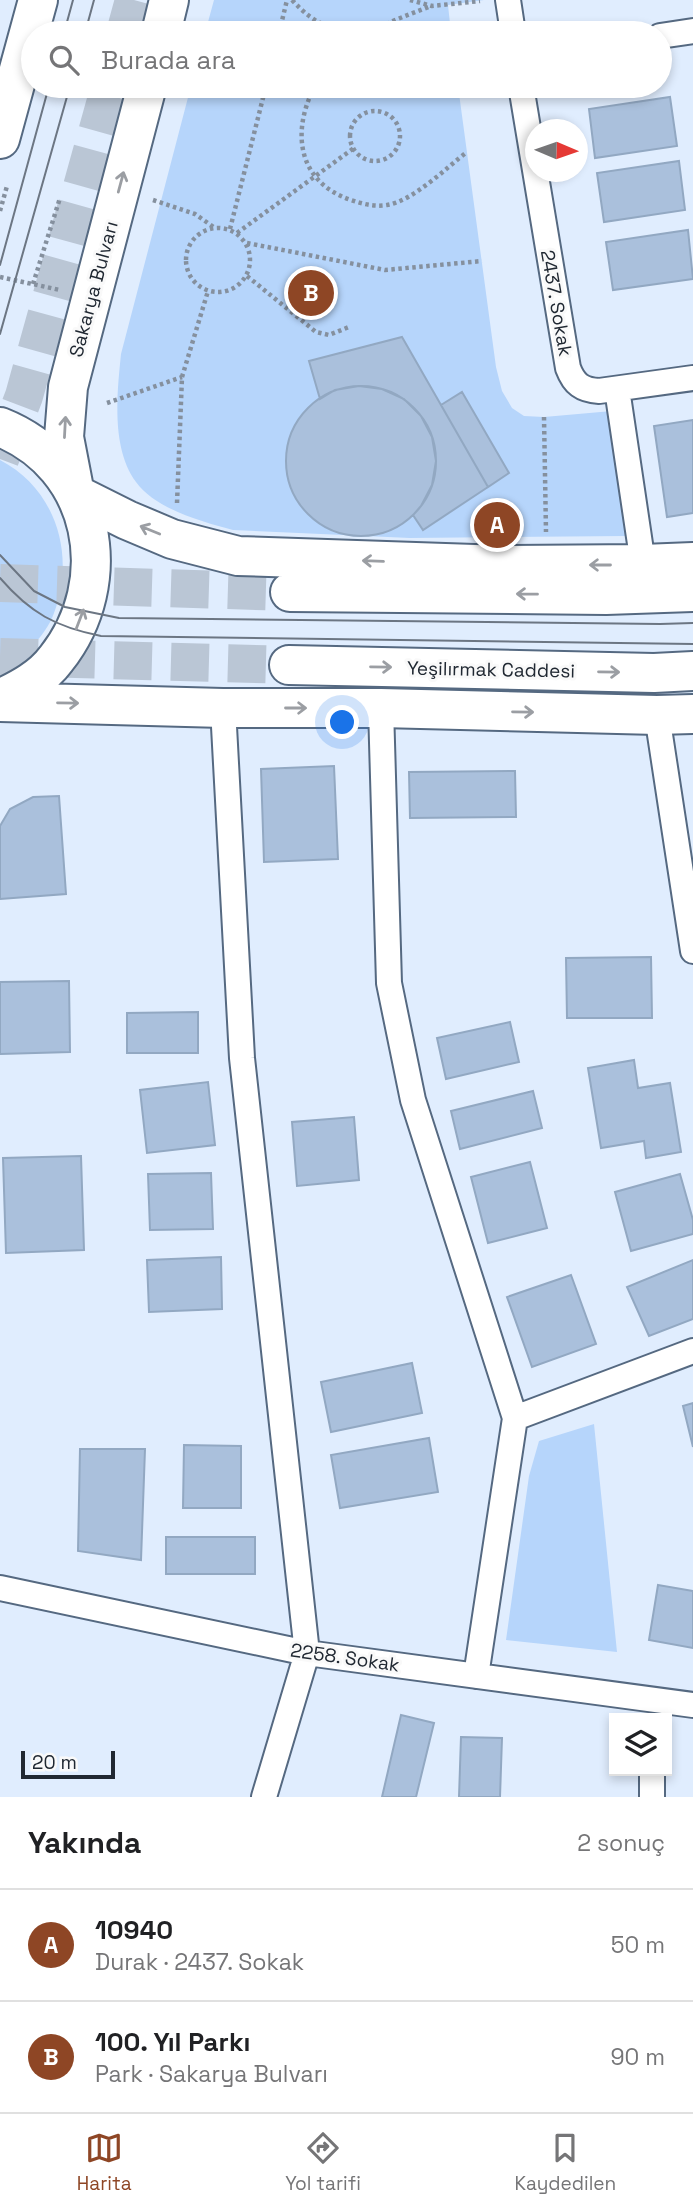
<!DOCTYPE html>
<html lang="tr">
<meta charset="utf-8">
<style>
:root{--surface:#fff;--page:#f6f6f6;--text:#202124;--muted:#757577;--line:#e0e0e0;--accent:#8e4625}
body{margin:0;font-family:"Space Grotesk",sans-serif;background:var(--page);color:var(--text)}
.controls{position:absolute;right:21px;bottom:21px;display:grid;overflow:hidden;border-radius:0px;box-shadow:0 4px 10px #0003}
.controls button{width:63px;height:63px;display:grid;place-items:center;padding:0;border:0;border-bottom:2px solid var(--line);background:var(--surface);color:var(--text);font:35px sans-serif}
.compass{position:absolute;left:525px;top:119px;width:63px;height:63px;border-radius:50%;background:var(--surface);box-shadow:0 4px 10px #0003;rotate:92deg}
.scale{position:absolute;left:21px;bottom:18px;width:94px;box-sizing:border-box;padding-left:7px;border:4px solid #202832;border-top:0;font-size:19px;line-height:24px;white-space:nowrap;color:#202832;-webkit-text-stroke:5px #f9f9f9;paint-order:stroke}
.you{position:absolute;left:343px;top:723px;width:24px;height:24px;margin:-18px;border:5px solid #fff;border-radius:50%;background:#1a73e8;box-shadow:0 0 0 10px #1a73e833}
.badge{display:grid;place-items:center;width:46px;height:46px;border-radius:50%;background:var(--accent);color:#fff;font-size:23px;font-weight:700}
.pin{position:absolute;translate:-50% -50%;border:4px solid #fff;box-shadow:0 2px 7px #0006}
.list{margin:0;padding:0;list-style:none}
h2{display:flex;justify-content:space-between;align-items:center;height:91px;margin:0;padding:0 28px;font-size:30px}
h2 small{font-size:23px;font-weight:400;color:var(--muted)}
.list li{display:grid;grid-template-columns:46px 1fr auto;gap:21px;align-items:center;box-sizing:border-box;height:112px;padding:0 28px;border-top:2px solid var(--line)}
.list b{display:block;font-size:26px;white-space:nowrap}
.list p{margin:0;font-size:23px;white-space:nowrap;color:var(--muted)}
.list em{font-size:23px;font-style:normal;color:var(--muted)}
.icon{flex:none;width:38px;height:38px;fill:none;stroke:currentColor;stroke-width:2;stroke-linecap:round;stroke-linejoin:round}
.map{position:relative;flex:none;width:693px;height:1797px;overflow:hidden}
.search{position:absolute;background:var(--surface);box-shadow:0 4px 10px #0003;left:21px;right:21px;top:21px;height:77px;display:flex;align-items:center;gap:18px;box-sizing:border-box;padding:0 24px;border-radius:38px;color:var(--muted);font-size:26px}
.sheet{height:315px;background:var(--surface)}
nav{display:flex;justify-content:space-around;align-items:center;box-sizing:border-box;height:98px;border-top:2px solid var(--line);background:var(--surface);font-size:19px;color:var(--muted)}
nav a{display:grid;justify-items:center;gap:4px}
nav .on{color:var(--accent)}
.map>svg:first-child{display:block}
.green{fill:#b6d5fb}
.building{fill:#aac0dc;stroke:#92a8c2;stroke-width:2}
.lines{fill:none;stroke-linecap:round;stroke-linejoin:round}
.primary-tunnel{stroke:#bac6d5;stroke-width:38;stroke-dasharray:38 19;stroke-linecap:butt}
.street-casing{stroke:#556981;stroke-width:28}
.primary-casing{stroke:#556981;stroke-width:42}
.path{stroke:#85909e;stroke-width:4.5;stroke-dasharray:3.5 3.5;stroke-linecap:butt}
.street{stroke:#fff;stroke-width:24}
.primary{stroke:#fff;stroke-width:38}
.tram{stroke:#6c7683;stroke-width:2}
.oneway{stroke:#9b9ea3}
.labels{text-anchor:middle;stroke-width:6;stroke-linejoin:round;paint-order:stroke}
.street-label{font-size:19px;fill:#202832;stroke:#f9f9f9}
</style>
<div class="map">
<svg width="693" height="1797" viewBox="0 0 693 1797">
<rect width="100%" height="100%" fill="#e0edfe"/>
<path class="green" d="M214,0h270l-36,5 3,28h-246z
M191,86h267l38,281 6,24 10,17 12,8 20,1 68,-6 14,125 -216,2 -177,-8c-30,-8 -78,-21 -97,-48 -25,-34 -19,-88 -15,-128z
M0,460c56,29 76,95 54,153 -9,25 -33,45 -54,59z
M594,1424l23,228 -111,-12 23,-164 10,-35z"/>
<path class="building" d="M670,97l7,49 -82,12 -6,-49z
M679,161l6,49 -81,12 -7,-49z
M688,230l5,49 -80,11 -7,-48z
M402,337l86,150 -65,43 -10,-15 8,-9 11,-21 4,-24 -4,-24 -11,-21 -17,-17 -22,-10 -23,-3 -24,4 -15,9 -11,-38z
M286 461a75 75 0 1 1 150 0a75 75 0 1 1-150 0Z
M462,392l47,81 -21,14 -47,-82z
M693,420v93l-26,4 -13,-91z
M334,766l4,93 -74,3 -3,-93z
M515,771l1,46 -106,1 -1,-46z
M59,796l7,98 -66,5v-73l10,-17 23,-12z
M651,957l1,61h-85l-1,-60z
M69,981l1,71 -70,2v-72z
M198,1012v41h-71v-40z
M510,1022l9,40 -73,17 -9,-41z
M634,1060l4,28 32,-5 11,69 -35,6 -2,-17 -43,7 -13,-80z
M208,1082l7,63 -68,8 -7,-63z
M533,1091l9,37 -82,21 -9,-38z
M354,1117l5,63 -62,6 -5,-64z
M81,1156l3,94 -78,3 -3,-95z
M530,1162l17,66 -59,15 -17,-66z
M211,1173l2,56 -63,1 -2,-56z
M680,1174l13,46v14l-62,17 -16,-59z
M221,1257l1,52 -73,3 -2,-52z
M693,1260v59l-44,17 -22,-49z
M571,1275l25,69 -64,23 -25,-70z
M412,1363l10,50 -91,19 -10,-50z
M693,1403v44l-10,-41z
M429,1438l9,54 -98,16 -9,-53z
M184,1445l57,1v62h-58z
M80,1449h65l-4,111 -63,-9z
M166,1537h89v37h-89z
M658,1585l35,6v57l-44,-8z
M401,1715l33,8 -18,74h-34z
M461,1737l41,1 -2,59h-41z"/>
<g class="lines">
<path class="primary-tunnel" d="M125,33l9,-33
M0,459l24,-63 86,-310
M0,583l290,9
M0,657l289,8"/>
<defs>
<path id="street" d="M508,0l5,33
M660,36l33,-5
M521,86l47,282c6,16 14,22 31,23l94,-13
M617,389l26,175
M223,708l19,350 65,595 -43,144
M381,708l8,275 24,117 102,318 -39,258
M657,715l36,236
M515,1418l178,-67
M0,1588l307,65 386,52
M652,1771v26"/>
<path id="primary" d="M161,33l8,-33
M0,139l38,-139
M0,427c96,38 118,154 56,232 -14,19 -35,30 -56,40
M75,494l52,26 45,19 66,17 266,9 139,-1 50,-2
M75,494l-11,-57 4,-50 79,-301
M290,592l316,3 87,-3
M289,665l365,8 39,-2
M0,702l223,6h158l276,7 36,-1"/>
</defs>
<use href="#street" class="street-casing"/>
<use href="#primary" class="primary-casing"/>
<path class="path" d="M292,0c24,26 40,31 76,33
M410,0l22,6 48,-5
M279,33l8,-33
M367,33l28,-13 36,-14
M315,86c-24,45 -18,96 36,114 12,4 23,7 36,5 26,-4 59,-37 80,-53
M350 136a25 25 0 1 1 50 0a25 25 0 1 1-50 0Z
M153,200l42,14 20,14
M0,211l7,-25
M186 260a32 32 0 1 1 64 0a32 32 0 1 1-64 0Z
M230,229l36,-143
M237,233l117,-85
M247,243l138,27 97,-9
M247,276l69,56 13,3 20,-8
M0,277l60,13
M33,284l27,-86
M107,403l75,-26
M544,417l2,115
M177,503l5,-126 26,-86"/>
<use href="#street" class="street"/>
<use href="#primary" class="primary"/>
<path class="tram" d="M64,33l9,-33
M85,33l9,-33
M0,265l49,-179
M0,334l70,-248
M0,555l34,36 31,16 54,11 541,6 33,-1
M0,578c30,35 56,49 101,58l592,8"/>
</g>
<defs><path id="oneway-shaft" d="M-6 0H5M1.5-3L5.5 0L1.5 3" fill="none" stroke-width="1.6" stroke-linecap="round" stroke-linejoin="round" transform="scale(1.75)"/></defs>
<g class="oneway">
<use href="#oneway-shaft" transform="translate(121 182) rotate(-75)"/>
<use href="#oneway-shaft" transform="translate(65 427) rotate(-87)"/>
<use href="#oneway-shaft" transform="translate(150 530) rotate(-158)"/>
<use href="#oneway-shaft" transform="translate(373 561) rotate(-178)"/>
<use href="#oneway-shaft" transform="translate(600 565) rotate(180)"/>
<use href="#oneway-shaft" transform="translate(527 594) rotate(-179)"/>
<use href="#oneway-shaft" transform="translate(80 619) rotate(-69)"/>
<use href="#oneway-shaft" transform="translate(381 667) rotate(1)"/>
<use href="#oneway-shaft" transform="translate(609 672) rotate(1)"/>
<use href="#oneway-shaft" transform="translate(68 703) rotate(1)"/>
<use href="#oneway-shaft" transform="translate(296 708)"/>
<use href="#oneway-shaft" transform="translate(523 712) rotate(1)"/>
</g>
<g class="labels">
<g class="street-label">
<text transform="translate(93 289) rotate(-75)" y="7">Sakarya Bulvarı</text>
<text transform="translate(557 303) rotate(80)" y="7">2437. Sokak</text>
<text transform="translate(491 669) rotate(1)" y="7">Yeşilırmak Caddesi</text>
<text transform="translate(345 1657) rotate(8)" y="7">2258. Sokak</text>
</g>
</g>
</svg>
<div class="controls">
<button><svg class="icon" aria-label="layers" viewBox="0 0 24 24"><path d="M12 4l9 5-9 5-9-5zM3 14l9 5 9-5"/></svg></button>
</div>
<svg class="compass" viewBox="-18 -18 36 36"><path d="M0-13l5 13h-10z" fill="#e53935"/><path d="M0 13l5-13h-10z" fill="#757577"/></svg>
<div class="scale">20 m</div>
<div class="you"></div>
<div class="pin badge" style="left:497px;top:525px">A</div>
<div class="pin badge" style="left:311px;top:293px">B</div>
<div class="search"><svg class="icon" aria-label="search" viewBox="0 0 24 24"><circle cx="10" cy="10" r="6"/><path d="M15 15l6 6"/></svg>Burada ara</div>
</div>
<section class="sheet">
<h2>Yakında<small>2 sonuç</small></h2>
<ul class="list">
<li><span class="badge">A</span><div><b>10940</b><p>Durak · 2437. Sokak</p></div><em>50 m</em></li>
<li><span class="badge">B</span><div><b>100. Yıl Parkı</b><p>Park · Sakarya Bulvarı</p></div><em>90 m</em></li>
</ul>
</section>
<nav>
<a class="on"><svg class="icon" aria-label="map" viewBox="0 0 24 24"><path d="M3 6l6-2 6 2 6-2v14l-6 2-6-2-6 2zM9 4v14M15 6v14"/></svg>Harita</a>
<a><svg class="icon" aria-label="directions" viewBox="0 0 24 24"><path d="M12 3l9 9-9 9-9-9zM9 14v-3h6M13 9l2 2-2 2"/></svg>Yol tarifi</a>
<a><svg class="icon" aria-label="saved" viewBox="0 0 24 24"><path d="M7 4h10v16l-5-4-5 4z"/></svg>Kaydedilen</a>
</nav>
